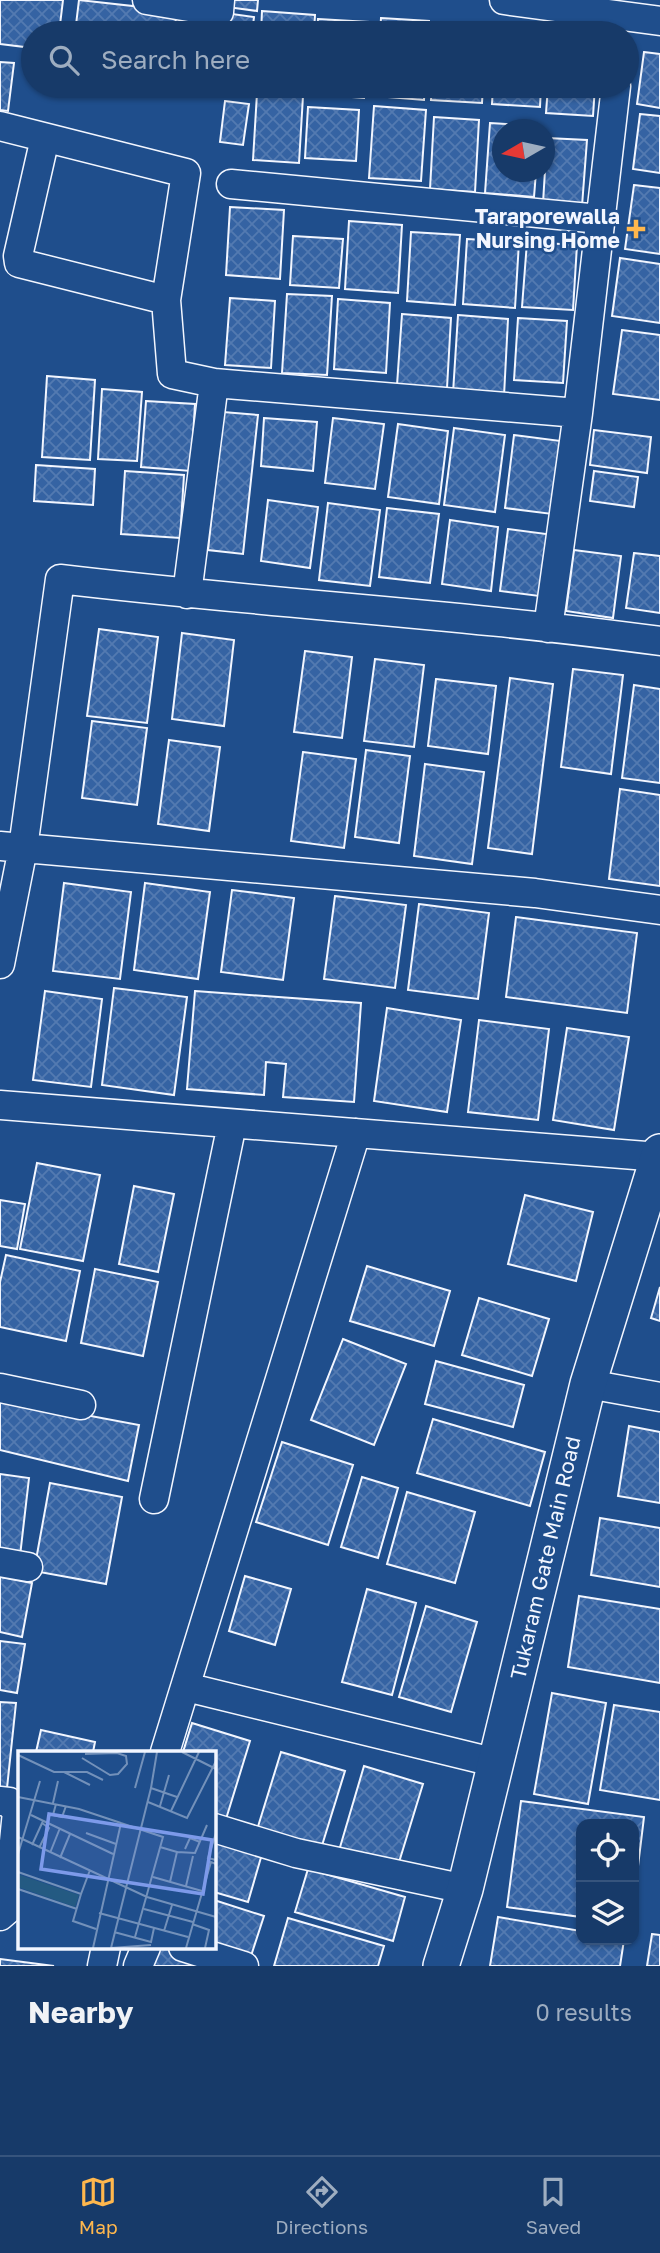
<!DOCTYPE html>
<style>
:root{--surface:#173a69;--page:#244571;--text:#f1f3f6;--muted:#9eadc0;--line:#36547d;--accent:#ffb74d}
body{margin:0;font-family:"Golos Text",sans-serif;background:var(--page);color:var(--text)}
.controls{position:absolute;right:21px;bottom:21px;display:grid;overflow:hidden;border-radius:14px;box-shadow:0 2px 5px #0004}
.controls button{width:63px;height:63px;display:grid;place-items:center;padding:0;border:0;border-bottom:2px solid var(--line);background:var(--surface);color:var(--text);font:35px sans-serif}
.compass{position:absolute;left:492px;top:119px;width:63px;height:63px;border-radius:50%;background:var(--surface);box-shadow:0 2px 5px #0004;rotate:261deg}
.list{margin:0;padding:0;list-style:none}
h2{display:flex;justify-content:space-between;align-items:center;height:91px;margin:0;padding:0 28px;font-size:30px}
h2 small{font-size:23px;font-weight:400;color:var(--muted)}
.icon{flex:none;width:38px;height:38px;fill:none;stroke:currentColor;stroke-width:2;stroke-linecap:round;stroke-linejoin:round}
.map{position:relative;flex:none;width:660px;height:1966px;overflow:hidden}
.search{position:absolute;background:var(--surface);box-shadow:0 2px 5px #0004;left:21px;right:21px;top:21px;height:77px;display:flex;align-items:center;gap:18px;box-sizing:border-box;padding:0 24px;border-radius:38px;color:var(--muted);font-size:26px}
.sheet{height:189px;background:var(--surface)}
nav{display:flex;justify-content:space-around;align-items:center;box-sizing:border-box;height:98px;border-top:2px solid var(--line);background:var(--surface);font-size:19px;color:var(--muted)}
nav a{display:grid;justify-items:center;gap:4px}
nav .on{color:var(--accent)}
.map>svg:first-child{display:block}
.building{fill:url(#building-cross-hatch);stroke:#f2f6ff;stroke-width:2}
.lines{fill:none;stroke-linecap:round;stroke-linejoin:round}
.minor-casing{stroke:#f2f6ff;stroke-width:31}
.tertiary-casing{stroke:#f2f6ff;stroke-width:38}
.minor{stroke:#1f4e8c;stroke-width:28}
.tertiary{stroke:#1f4e8c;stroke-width:35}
.poi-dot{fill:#ffb74d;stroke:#1f4e8c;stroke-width:2.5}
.labels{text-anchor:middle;stroke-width:5;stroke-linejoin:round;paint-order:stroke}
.poi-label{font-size:21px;font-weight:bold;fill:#f2f6ff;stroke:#1f4e8c;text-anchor:end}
.street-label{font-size:21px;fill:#f2f6ff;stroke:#1f4e8c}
.inset-road{fill:none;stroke:#7391ba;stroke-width:2}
.view{fill:#7d9aea;fill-opacity:0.15;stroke:#7d9aea;stroke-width:3.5}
.inset-edge{fill:none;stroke:#f2f6ff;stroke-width:3.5}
</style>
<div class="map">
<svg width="660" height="1966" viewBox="0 0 660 1966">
<defs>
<pattern id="building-cross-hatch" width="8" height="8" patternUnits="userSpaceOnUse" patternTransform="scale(1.75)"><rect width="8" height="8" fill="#3563a3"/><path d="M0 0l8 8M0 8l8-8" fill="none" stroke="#537ab1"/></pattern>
</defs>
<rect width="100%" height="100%" fill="#1f4e8c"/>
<path class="building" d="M0,0h63l-4,33h-26v15l-33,-4z
M79,0l98,11 -3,22h-99z
M228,0h30l-1,11 -30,-4z
M262,11l53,4 -1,18h-53z
M225,13l29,4 -2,16h-30z
M381,18l48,3 -1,12h-48z
M318,19l51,3v11h-52z
M644,52l16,2v54l-23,-4z
M0,62l14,1 -6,48 -8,-1z
M219,86h29v5z
M313,86h52l-1,12 -51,-4z
M376,86h49l-1,14 -48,-4z
M432,86h51l-1,17 -51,-3z
M493,86h48l-1,21 -48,-3z
M548,86h47l-2,30 -47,-3z
M257,93l46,3 -4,67 -46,-3z
M225,101l24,3 -6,41 -23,-3z
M374,106l52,4 -5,71 -52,-3z
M308,107l51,3 -3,51 -51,-3z
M640,114l20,2v57l-27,-4z
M434,117l45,3 -4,72 -45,-3z
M490,123l48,3v4h-35v42h33l-2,25 -49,-4z
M547,138l40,2 -5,66 -39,-3z
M634,185l26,3v66l-35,-5z
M230,207l54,3 -4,69 -54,-4z
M349,221l53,4 -4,68 -53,-4z
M411,232l49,3 -5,70 -48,-4z
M293,236l50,3 -4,49 -49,-3z
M467,239l52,3 -4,66 -52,-4z
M527,242l50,3 -4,65 -51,-3z
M620,258l40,6v59l-48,-7z
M287,294l45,2 -5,79 -45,-2z
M230,298l45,3 -4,67 -46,-3z
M338,299l52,4 -4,70 -52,-4z
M402,314l49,4 -4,70 -50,-3z
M458,315l50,4 -4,77 -51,-3z
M518,318l49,3 -4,62 -49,-3z
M622,330l38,5v65l-47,-6z
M47,376l48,4 -5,80 -48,-3z
M102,389l40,3 -5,69 -39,-2z
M146,401l49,3 -4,67 -50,-4z
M223,412l35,3 -15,139 -35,-4z
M264,418l53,4 -4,49 -52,-5z
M333,418l51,6 -9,65 -50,-6z
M398,424l50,7 -9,73 -51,-7z
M454,428l51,7 -10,77 -51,-7z
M594,430l57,7 -4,36 -57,-8z
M514,435l47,6 -9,73 -47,-6z
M36,465l59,4 -2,36 -59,-4z
M125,471l59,4 -4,63 -59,-4z
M594,471l44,6 -4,30 -44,-6z
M268,500l50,7 -8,61 -49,-7z
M328,503l52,7 -10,76 -51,-6z
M387,508l52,6 -9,69 -51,-6z
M450,520l48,7 -7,64 -49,-7z
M508,529l46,6 -7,62 -47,-6z
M574,550l47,6 -8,62 -47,-7z
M634,553l26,3v57l-34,-5z
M99,629l59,8 -11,86 -60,-7z
M182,633l52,7 -10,86 -52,-7z
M305,651l47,6 -10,81 -48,-6z
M375,659l49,6 -10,82 -50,-6z
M573,669l50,6 -12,99 -50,-7z
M510,678l43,6 -21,170 -44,-6z
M436,679l60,7 -8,68 -60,-8z
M634,685l26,4v94l-38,-5z
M92,721l55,7 -10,77 -55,-7z
M169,740l51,7 -11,84 -51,-7z
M366,750l44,6 -11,87 -44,-6z
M303,752l53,7 -12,89 -53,-7z
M425,764l59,8 -12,92 -58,-8z
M620,789l40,6v91l-51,-7z
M64,883l67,9 -11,87 -67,-8z
M145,883l65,9 -12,87 -64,-9z
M232,890l62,8 -11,82 -62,-8z
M335,896l71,9 -11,83 -71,-9z
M419,904l70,9 -11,86 -70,-9z
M516,917l121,16 -10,80 -121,-16z
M114,988l73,9 -13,98 -72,-10z
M45,991l57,8 -11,88 -58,-7z
M195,991l166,12 -7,99 -71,-5 3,-33 -20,-2 -2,33 -77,-6z
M387,1008l74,12 -14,92 -73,-11z
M479,1020l70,9 -11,91 -70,-8z
M567,1028l62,9 -15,93 -61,-10z
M37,1163l63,12 -17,86 -63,-12z
M134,1186l40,8 -16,78 -39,-8z
M525,1195l68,17 -17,69 -68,-17z
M0,1200l25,4 -8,45 -17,-3z
M6,1255l74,16 -14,70 -66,-14v-45z
M367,1266l83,25 -16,55 -84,-25z
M95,1269l63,13 -15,74 -62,-13z
M660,1287v34l-9,-3z
M479,1298l70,21 -17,57 -70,-21z
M343,1339l63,25 -32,81 -63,-25z
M436,1361l88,24 -11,42 -88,-23z
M0,1399l139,26 -11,56 -128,-31z
M433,1419l112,33 -15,54 -113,-33z
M629,1426l31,6v71l-42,-7z
M282,1442l71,23 -25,80 -72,-23z
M0,1474l29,4 -9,78 -20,-3z
M362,1477l36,11 -20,70 -37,-11z
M50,1483l72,14 -16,87 -72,-13z
M407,1492l68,20 -20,71 -68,-19z
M600,1518l60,10v59l-69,-12z
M245,1576l46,13 -16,56 -46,-14z
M0,1577l32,6 -10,54 -22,-5z
M367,1589l49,14 -24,92 -50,-13z
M579,1596l81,13v74l-92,-16z
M426,1606l51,16 -26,90 -52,-15z
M0,1641l25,3 -8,49 -17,-3z
M552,1693l54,10 -18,101 -54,-10z
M0,1702l16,1 -9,85 -7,-1z
M614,1705l46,7v88l-60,-10z
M192,1723l58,18 -24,78 -12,-4v-63h-31z
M41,1730l54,12 -2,10h-57z
M281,1752l64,19 -25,81 -64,-19z
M364,1766l59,18 -27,88 -58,-18z
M521,1801l123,16 -10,82v-75h-53v93l-74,-10z
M214,1840l48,14 -14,48 -34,-10z
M308,1869l97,28 -12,44 -98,-29z
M214,1900l50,16 -14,43 -36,-12z
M498,1917l83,14v9h43l-4,26h-130z
M288,1918l96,28 -6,20h-104z
M652,1934l8,1v31h-13z
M156,1947h8l54,19h-68z
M0,1959l54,7h-54z"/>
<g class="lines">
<defs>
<path id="minor" d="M147,0l72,12 1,-12
M504,0l156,21
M0,126l186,47 -20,127 6,74 42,9
M45,138l-27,118 1,7 147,37
M231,184l369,35
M187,594l27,-211 364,30
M548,628l30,-215 38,-327
M0,846l535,47 125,17
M0,964l23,-116 37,-269c200,24 401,35 600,62
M0,1105l660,52
M588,1384l72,13
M0,1388l81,17
M154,1499l78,-375
M0,1562l28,5
M186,1687l311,76
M165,1752l191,-619
M0,1801l9,1 8,10 -10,98 -7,6
M214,1828l82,25 169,36
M183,1947l61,19
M102,1966l4,-19
M138,1966l8,-19"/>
<path id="tertiary" d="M441,1966l24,-77 123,-505 72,-232"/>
</defs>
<use href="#minor" class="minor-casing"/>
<use href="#tertiary" class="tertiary-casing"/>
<use href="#minor" class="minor"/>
<use href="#tertiary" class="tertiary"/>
</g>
<path class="poi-dot" d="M632.5 218.5h7v7h7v7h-7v7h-7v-7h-7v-7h7z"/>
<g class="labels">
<g class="poi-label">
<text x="620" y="224">Taraporewalla<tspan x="620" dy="24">Nursing Home</tspan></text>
</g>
<g class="street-label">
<text transform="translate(546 1558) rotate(-77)" y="7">Tukaram Gate Main Road</text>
</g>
</g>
<g transform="translate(18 1751)">
<rect width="198" height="198" fill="#1f4e8c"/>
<path d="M2,124l59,20 -4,12 -57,-20z" fill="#245a82"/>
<path class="inset-road" d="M139,1l-6,36 26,9M164,1l34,17M0,4l36,17h33l16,8M64,7l28,17 8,-1 9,-10 -1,-8 -9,-3 -32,1M46,21l26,13M117,37l10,-36M0,46l61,12 42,14M130,51l39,16 29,-57M35,52l5,-22M38,53l-3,11 9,2 4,-11M142,55l9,-31M153,60l28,-59M13,64l82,39M68,82l30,11M198,82l-8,25 8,2M0,86l129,60 69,20M14,94l11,-24M142,96l17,5 -7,30M21,97l10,-20 -7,-5M167,98l5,-11 10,4M159,101l18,1 12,-28M32,102l10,-25M0,103l22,-73M42,107l10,-24M0,121l63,22 9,-24M135,126l49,14M168,135l7,-30M0,138l59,20M63,143l-8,27 23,8M126,158l49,13M81,162l89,24M174,173l17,6 -4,18M146,180l8,-26M96,181l37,10 3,-14M75,197l28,-125 42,14 -28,100M93,197l40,-160M93,197l40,-3M168,197l25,-86 5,2"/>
<path class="view" d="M31,63l163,26 -9,54 -162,-25z"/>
<rect width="198" height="198" class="inset-edge"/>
</g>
</svg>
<div class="controls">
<button><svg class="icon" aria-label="locate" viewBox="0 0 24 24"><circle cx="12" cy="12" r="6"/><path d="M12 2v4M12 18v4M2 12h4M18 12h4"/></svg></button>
<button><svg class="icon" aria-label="layers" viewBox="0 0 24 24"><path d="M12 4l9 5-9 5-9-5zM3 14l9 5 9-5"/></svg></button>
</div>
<svg class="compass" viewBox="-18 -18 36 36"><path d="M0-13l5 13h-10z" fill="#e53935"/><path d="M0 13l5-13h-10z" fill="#9eadc0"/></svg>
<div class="search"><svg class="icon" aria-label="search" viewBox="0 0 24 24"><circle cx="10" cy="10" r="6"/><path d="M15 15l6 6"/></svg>Search here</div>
</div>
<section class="sheet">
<h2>Nearby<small>0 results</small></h2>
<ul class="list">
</ul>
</section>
<nav>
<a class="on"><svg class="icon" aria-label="map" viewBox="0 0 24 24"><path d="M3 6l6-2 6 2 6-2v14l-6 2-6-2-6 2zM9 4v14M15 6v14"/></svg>Map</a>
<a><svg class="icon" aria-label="directions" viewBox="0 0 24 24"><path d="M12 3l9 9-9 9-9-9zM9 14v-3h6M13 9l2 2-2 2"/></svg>Directions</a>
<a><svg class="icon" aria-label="saved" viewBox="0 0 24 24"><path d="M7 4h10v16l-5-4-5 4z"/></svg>Saved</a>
</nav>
